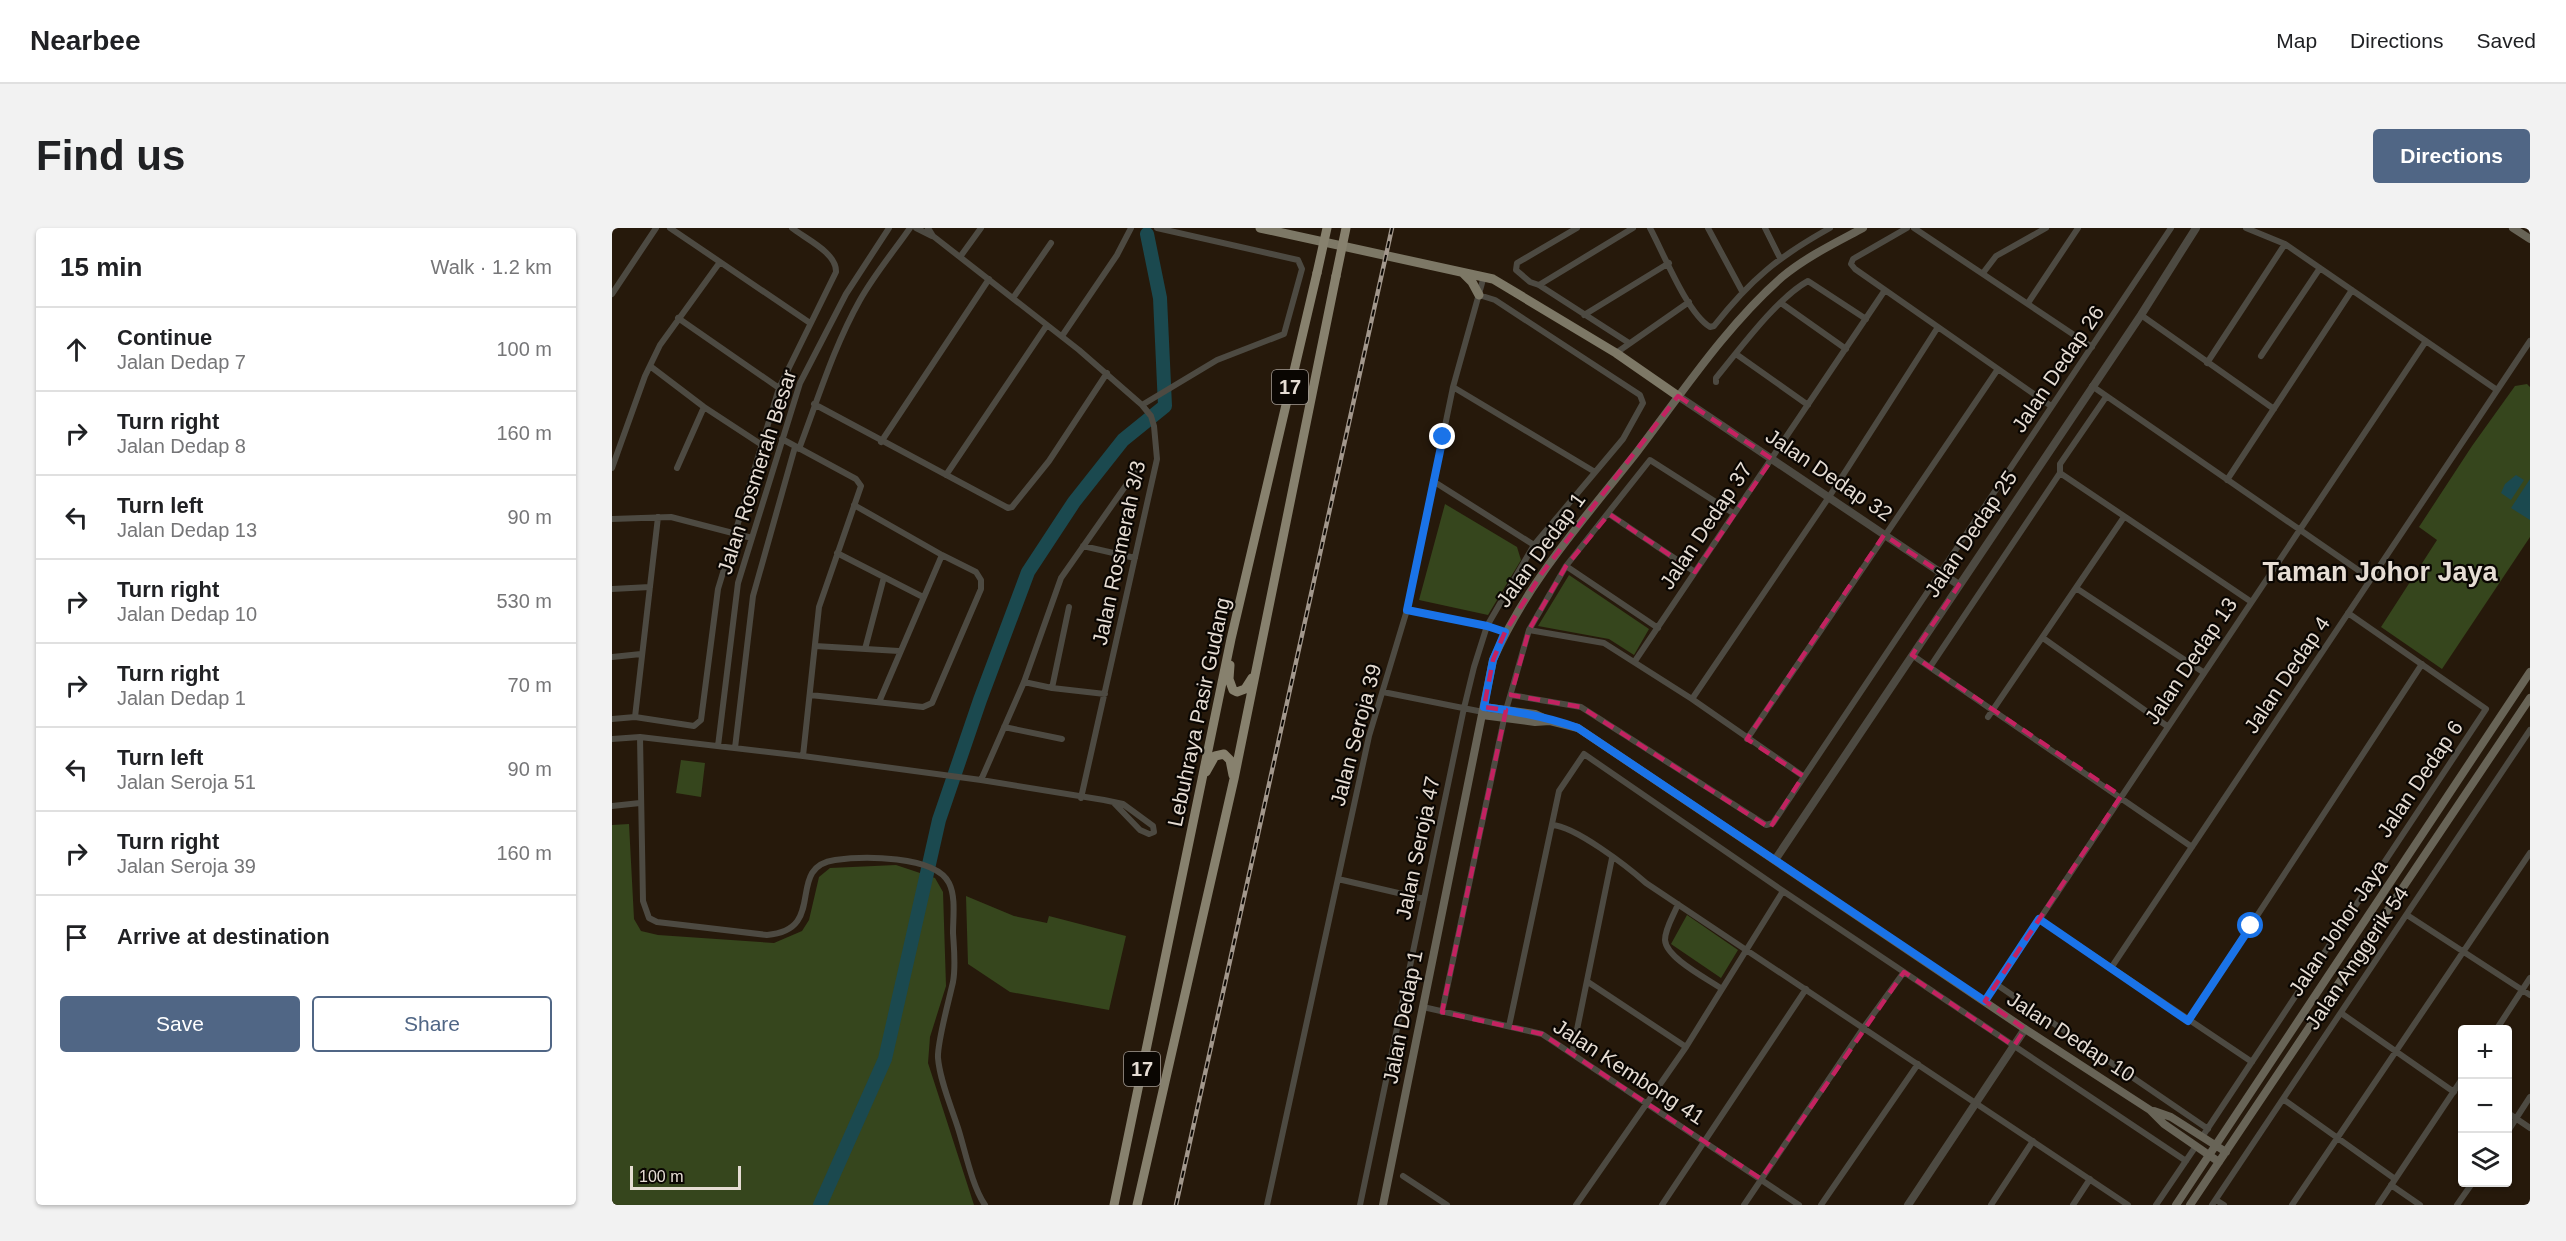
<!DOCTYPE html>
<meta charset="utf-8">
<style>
:root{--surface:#fff;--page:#f2f2f2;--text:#202124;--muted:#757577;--line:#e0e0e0;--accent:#506685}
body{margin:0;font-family:Helvetica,sans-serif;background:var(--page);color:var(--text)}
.controls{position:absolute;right:18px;bottom:18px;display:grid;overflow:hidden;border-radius:6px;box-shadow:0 2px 4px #0004}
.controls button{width:54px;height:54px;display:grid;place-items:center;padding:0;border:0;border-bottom:2px solid var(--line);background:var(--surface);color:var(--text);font:30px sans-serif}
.scale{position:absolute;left:18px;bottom:15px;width:111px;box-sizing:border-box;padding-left:6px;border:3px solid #e6ddd4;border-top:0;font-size:16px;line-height:21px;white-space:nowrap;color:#e6ddd4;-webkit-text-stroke:4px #0a0602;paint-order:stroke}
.stop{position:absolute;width:18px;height:18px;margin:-14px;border:4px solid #1a73e8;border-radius:50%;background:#fff}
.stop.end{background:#1a73e8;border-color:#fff;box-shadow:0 2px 6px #0008}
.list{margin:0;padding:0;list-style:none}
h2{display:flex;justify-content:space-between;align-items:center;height:78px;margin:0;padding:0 24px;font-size:26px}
h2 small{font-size:20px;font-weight:400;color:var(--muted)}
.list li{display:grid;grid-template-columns:39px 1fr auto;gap:18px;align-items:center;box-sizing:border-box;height:84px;padding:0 24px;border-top:2px solid var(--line)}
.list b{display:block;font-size:22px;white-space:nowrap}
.list p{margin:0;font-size:20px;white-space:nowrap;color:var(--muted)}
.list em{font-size:20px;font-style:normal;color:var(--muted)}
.actions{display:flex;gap:12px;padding:18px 24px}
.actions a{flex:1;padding:14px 0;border:2px solid var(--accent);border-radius:6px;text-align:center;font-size:21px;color:var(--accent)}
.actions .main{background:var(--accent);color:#fff}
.icon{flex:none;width:33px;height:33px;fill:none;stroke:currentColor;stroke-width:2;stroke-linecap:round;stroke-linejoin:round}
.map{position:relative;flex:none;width:1918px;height:977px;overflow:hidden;border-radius:6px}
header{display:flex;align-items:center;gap:36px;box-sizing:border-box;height:84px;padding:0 30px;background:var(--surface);border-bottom:2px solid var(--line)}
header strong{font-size:28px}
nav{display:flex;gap:33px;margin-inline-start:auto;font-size:21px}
.intro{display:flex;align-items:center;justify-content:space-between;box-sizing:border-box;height:144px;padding:0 36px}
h1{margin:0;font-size:42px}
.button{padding:15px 27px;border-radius:6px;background:var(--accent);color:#fff;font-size:21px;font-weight:700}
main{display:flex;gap:36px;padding:0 36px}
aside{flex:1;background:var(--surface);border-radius:6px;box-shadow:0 2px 4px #0004}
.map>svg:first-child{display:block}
.green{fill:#36461d}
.water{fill:#1b494f}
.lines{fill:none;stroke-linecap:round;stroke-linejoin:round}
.river{stroke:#1b494f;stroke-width:14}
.minor{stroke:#4d4a42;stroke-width:6}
.tertiary{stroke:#4d4a42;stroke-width:8}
.secondary{stroke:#686457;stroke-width:8}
.primary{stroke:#7d7866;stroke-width:9}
.trunk{stroke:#87816e;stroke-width:9}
.rail-casing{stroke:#a2978c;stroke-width:4.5}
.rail{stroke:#0a0602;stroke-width:2;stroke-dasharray:7;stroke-linecap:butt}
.trunk-bridge{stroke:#87816e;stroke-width:9}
.route{stroke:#1a73e8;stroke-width:8}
.marked{fill:none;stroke:#c42261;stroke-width:4.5;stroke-dasharray:12 8;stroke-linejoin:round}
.labels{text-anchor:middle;stroke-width:4.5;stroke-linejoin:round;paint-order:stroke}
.shield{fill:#0a0602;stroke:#a49c95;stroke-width:1.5}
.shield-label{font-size:20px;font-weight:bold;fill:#e6ddd4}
.street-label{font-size:21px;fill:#e6ddd4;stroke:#0a0602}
.district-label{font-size:27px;font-weight:bold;fill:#e6ddd4;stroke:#0a0602}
</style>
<header>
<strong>Nearbee</strong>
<nav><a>Map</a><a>Directions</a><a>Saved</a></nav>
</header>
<div class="intro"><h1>Find us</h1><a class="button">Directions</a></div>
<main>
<aside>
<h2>15 min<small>Walk · 1.2 km</small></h2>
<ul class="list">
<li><svg class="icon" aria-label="ahead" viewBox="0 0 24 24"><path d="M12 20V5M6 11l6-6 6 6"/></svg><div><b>Continue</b><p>Jalan Dedap 7</p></div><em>100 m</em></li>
<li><svg class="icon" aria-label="right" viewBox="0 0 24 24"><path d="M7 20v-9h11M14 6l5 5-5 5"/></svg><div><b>Turn right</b><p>Jalan Dedap 8</p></div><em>160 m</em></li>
<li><svg class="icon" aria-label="left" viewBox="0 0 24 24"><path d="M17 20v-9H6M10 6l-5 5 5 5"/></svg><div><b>Turn left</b><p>Jalan Dedap 13</p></div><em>90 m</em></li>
<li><svg class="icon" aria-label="right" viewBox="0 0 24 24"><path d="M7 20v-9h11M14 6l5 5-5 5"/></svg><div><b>Turn right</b><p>Jalan Dedap 10</p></div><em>530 m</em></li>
<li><svg class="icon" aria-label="right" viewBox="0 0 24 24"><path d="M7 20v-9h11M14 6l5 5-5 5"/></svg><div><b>Turn right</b><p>Jalan Dedap 1</p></div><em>70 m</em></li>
<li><svg class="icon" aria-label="left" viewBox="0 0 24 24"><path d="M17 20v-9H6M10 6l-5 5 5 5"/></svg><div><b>Turn left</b><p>Jalan Seroja 51</p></div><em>90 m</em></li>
<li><svg class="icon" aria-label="right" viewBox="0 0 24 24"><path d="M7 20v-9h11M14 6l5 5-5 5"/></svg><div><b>Turn right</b><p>Jalan Seroja 39</p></div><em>160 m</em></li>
<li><svg class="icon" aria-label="arrive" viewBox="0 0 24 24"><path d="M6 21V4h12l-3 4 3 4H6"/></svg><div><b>Arrive at destination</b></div></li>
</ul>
<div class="actions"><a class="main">Save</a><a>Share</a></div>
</aside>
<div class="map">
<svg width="1918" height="977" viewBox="0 0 1918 977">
<rect width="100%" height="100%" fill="#26190b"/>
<path class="green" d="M1915,156l3,3v150l-88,132 -61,-42 56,-87 -18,-13 53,-81 43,-60z
M833,276l72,43 4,13 -33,55 -69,-15z
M957,347l80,54 -15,26 -25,-16 -71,-13z
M69,532l24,3 -4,34 -25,-4z
M17,596l5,95 7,12 17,4 116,8 28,-12 7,-11 10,-43 11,-9 66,-3 39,13 8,14 3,94 -16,51 -2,26 46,142h-362v-380z
M354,668l48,20 33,7 2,-7 77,20 -17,74 -99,-18 -42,-28z
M1075,687l51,35 -17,28 -50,-34z"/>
<path class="water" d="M1904,247l8,5 -13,20 -10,-7 4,-9z
M1918,251v41l-19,-12z"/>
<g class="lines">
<path class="river" d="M208,977l65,-146 54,-239 41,-120 48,-128 46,-70 49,-62 42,-34 -5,-108 -13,-64"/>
<path class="minor" d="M58,0l140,95
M304,0l16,8
M316,0l5,8 146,114 63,55 9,11 3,10 3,33 -76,339
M965,0l-60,35 -1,7 14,12 9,3 90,58
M1038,0c14,26 37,85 60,99l4,-1c37,-47 64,-69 116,-98
M1096,0l34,63
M1153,0l15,30
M1295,0l-54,31 -2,5 4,5 196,137
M1302,0l178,119
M1634,0l39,16 212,146
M348,29l21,-29
M1371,45l13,-17 50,-28
M927,57l94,-57
M0,66l44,-66
M401,70l38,-55
M1169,75l65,46
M1416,75l50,-75
M972,87l85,-52
M1529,87l133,94
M66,90l101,70
M450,108l55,-81 14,-27
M1004,125l73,-51
M1124,126l72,51
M1649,128l59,-88
M1595,135l78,-119
M38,138l54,41 58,38
M1104,154v-4c23,-28 61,-80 92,-97l58,38
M1480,158l279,193
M841,159l142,85
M202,176l194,104 4,-1 37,-46 58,-88
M530,177l75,-45 67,-26 18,-65 -4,-9 -141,-32
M170,211l74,40 5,7 -42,121 -16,149
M269,214l108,-163
M187,221c19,-50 35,-103 61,-149 14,-25 34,-49 50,-72
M0,240l33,-92 15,-31 60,-83
M65,240l27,-61
M1448,245l190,128
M1448,245v-9l46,-67
M334,247l101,-150
M1615,252l125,-190
M821,253l101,64
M997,286l86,58
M0,291l59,-2 81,21
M471,318l52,12
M225,325l86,44
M954,338l92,62
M1464,360l127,84
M0,361l38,-2
M795,382l80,16 18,6
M917,402l75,13 88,56 111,77
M1431,410l124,88
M203,418l84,5
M253,421l19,-72
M1300,427l280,192
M0,429l29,-3
M1023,433l250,-371
M1318,439l130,-194
M412,454l28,6 53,6
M440,460l17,-81
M771,464l100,20
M198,467l113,12 9,-4 49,-114v-9l-5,-8 -34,-17 -88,-50
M899,467l70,12 185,118 7,-2 398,-595
M1080,471l137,-202 109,-170
M267,474l63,-147
M894,482l23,-80 37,-64 84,-106 83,53
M23,489l23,-200
M1376,489l136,-200
M0,491l23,-2 59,9 7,-6 17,-131 61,-201 57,-116c1,-19 -30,-33 -44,-44
M392,499l58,12
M28,509l3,164 6,17 8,4 110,13c62,-5 17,-68 68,-75 27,-4 100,-5 114,23 7,14 4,34 4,50 1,16 3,33 0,49 -4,18 -16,61 -15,76 2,23 13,48 20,70 7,22 14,58 27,77
M0,511l28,-2 163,19 178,24 123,20 19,4 30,22 1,6 -5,2 -9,-4 -26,-27
M1135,511l251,-370
M106,518l20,-163 62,-200 46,-89 43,-66
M123,520l18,-152 42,-149
M369,552l43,-98 37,-104 75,-107
M0,578l28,-3
M940,597c23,1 76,42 94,58l482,322
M726,651l86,20
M1066,676c-4,11 -13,24 -13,36 1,18 43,39 57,49
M1795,687l123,80
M1427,691l213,143
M1499,740l419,-627
M976,754l98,65
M1384,756l212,145
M1373,773l441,-660
M811,779l119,27 257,171
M830,784l62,-293
M1729,785l113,79
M1576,793l234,-357
M897,798l50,-235 25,-37 199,137 403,270
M1884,802l34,-52
M960,826l40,-196
M1671,871l112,80
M1896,885l22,15
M1896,903l22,-34
M1590,909l284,-428 -138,-96
M791,948l44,29
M1779,957l29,20
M1604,972l8,5
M655,977l102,-469 38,-126 46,-223 31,-111
M748,977l104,-497 10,-41 13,-41 47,-81 89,-106 20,-36 -3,-8 -145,-95 -16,-5
M964,977l110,-158 97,-156
M1050,977l144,-216
M1132,977l120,-178 40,-55
M1209,977l97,-141
M1379,977l42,-64
M1461,977l17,-26
M1544,977l40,-59
M1600,977l318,-475
M1680,977l238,-352
M1766,977l84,-126
M1845,977l16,-23"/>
<path class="tertiary" d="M1066,168l281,189
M1163,632l366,-545 55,-87
M1296,977l117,-176"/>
<path class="secondary" d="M1901,0l17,11
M872,479l51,7 13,6
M870,487l53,7 15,-1 28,7 447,301 125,81 14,14 55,38
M1542,883l17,6 55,35
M771,977l110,-545c34,-78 92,-142 144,-208 45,-59 89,-126 145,-175 24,-20 53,-34 81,-49
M1564,977l354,-533
M1578,977l340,-507"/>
<path class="primary" d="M648,0l233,51 123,74 62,43
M851,45l9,9 7,13"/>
<path class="trunk" d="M618,437l-1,14 4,11 4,2 8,-3 7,-11
M594,544l9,-16 9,-2 6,6 3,15
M502,977l117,-566 86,-366
M525,977l97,-426 102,-503"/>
<defs>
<path id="rail" d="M564,977l216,-977"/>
</defs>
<use href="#rail" class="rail-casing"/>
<use href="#rail" class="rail"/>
<path class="trunk-bridge" d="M705,45l10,-45
M724,48l10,-48"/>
</g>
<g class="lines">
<path class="route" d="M831,209l-36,173 80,16 18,6 -12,28 -9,47c32,4 63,10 94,21l407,273 54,-82 149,102 63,-95"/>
</g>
<path class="marked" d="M1066,168l94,63 -77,113 -86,-58 -43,52 -37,64 -18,65 70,12 189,121 33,-52 -56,-37 137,-204 75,50 -47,70 209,141 -136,205 40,28 -11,17 -110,-74 -143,207 -219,-145 -100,-22 64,-302 -22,-3 9,-47 12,-28 37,-59z"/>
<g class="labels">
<g class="shield">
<rect x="660" y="142" width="36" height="34" rx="4.5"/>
<rect x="512" y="824" width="36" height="34" rx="4.5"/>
</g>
<g class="shield-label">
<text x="678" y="166">17</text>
<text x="530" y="848">17</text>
</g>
<g class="street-label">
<text transform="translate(1446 141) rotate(-56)" y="7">Jalan Dedap 26</text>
<text transform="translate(145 244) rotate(-72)" y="7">Jalan Rosmerah Besar</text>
<text transform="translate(1217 247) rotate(34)" y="7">Jalan Dedap 32</text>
<text transform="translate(1094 298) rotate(-56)" y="7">Jalan Dedap 37</text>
<text transform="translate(1359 306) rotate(-56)" y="7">Jalan Dedap 25</text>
<text transform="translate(929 322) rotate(-54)" y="7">Jalan Dedap 1</text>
<text transform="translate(507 325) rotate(-78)" y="7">Jalan Rosmerah 3/3</text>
<text transform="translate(1579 433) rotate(-56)" y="7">Jalan Dedap 13</text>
<text transform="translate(1675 447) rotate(-56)" y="7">Jalan Dedap 4</text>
<text transform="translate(587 484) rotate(-78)" y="7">Lebuhraya Pasir Gudang</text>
<text transform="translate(744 507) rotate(-75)" y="7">Jalan Seroja 39</text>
<text transform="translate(1808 551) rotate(-56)" y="7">Jalan Dedap 6</text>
<text transform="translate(806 620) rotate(-78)" y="7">Jalan Seroja 47</text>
<text transform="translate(1726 700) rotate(-56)" y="7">Jalan Johor Jaya</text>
<text transform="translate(1745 730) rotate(-56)" y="7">Jalan Anggerik 54</text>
<text transform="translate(791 789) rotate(-79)" y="7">Jalan Dedap 1</text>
<text transform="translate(1459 809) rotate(33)" y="7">Jalan Dedap 10</text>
<text transform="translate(1017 844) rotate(33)" y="7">Jalan Kembong 41</text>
</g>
<g class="district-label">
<text x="1768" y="353">Taman Johor Jaya</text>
</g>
</g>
</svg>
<div class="controls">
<button>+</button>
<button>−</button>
<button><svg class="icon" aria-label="layers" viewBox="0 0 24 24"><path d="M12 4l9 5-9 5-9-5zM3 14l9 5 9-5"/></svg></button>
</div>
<div class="scale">100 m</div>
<div class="stop" style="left:1639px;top:698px"></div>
<div class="stop end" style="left:831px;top:209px"></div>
</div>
</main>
